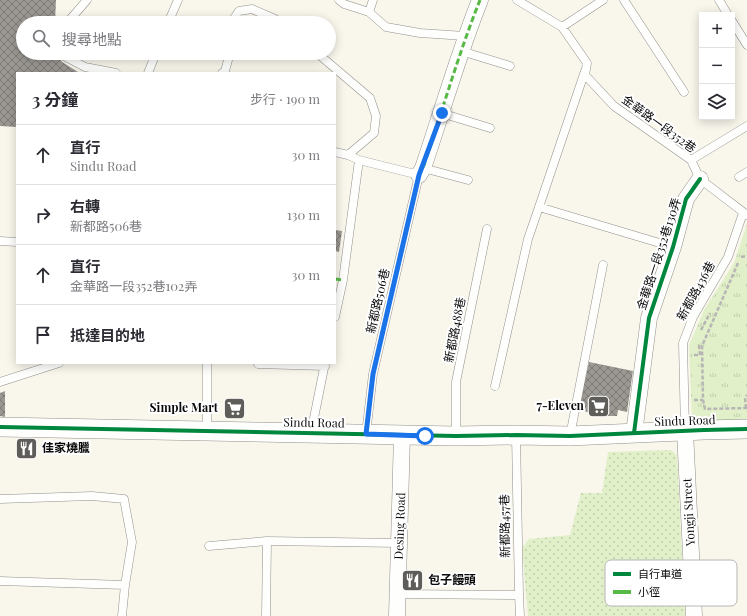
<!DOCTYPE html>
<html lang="zh-TW">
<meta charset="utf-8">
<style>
:root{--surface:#fff;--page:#f2f2f3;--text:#2b2b33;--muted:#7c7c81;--line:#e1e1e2}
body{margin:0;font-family:"Playfair Display","Noto Sans TC",serif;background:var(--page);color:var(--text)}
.controls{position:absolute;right:12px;top:12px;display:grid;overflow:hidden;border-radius:0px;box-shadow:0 2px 10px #0003}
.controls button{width:36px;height:36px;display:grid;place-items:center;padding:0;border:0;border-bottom:1px solid var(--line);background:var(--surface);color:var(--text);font:20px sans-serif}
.stop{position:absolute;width:12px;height:12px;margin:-9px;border:3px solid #1a73e8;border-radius:50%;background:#fff}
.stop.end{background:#1a73e8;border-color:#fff;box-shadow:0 1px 4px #0008}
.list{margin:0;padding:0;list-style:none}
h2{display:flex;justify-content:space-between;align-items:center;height:52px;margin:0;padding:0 16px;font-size:17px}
h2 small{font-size:13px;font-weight:400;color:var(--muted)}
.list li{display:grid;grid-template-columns:26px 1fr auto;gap:12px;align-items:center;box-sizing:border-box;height:60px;padding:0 16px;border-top:1px solid var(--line)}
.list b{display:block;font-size:15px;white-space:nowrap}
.list p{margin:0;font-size:13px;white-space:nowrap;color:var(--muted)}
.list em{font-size:13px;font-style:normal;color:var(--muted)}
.icon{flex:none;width:22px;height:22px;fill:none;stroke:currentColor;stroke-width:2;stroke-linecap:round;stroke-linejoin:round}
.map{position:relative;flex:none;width:747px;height:616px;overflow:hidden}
.search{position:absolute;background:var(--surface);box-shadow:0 2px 10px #0003;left:16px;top:16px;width:320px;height:44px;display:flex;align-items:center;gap:10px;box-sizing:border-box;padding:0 14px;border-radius:22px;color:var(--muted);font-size:15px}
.panel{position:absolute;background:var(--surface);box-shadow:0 2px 10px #0003;left:16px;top:72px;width:320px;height:292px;border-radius:0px}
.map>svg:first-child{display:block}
.grass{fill:url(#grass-dots)}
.park{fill:url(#park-tufts)}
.building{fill:url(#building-cross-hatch)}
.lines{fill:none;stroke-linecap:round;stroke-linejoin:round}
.service-casing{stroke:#92908c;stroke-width:9}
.minor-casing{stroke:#92908c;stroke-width:17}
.tertiary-casing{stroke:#92908c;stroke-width:20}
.path{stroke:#b7b6b5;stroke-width:2.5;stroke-dasharray:4 2;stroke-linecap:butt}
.service{stroke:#fefefc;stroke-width:8}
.minor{stroke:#fefefc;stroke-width:16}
.tertiary{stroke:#fefefc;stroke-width:19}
.quiet{stroke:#58b947;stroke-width:3;stroke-dasharray:6 3;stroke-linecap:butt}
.cycleway-casing{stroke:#fff;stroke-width:6}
.cycleway{stroke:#00873e;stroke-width:4}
.route{stroke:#1a73e8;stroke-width:5}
.labels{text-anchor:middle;stroke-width:4;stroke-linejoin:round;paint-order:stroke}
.street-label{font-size:12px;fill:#0a0a0a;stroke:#fff}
.poi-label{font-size:12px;font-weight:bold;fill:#0a0a0a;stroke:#fff;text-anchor:end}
.key{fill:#fff;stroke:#b6b6b6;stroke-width:1}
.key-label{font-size:11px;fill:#0a0a0a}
</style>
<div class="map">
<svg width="747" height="616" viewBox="0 0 747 616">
<defs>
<pattern id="grass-dots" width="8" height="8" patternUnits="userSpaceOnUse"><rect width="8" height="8" fill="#e1f0c9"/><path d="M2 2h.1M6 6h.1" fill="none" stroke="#c0ccab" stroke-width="1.8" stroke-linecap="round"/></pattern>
<pattern id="park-tufts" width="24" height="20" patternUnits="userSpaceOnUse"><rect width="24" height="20" fill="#e1f0c9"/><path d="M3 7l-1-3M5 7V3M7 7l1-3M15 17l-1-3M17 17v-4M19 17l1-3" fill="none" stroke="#c0ccab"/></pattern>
<pattern id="building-cross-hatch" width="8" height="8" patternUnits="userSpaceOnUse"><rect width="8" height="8" fill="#9b9893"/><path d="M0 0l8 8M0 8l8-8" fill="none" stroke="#7d7a76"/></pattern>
</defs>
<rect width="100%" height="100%" fill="#f9f6ec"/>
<path class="grass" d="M671,450l6,5 8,161h-157l-6,-68 7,-9 41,-4 11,-42h21l6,-41z"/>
<path class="park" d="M747,224v197h-55l-3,-76 15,-35 30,-47z"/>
<path class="building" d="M0,0h56l-1,23h-32v30h32l7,9 16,10 -1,1h-60v54l-17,-1z
M335,230l7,1 -3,21 -4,-1z
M589,362l44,9 -6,41 -9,-2 -1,6h-10l-29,-6z
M5,391v26l-5,-1v-23z"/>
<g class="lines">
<defs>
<path id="service" d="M339,0l5,4 25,8 17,15 34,6 45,3
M517,0l45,27 25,36 -2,12 29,31 77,54 9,19 47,36
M624,0l60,92
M719,0l9,15
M369,12l4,-12
M732,21l15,24
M67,23l20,-23
M168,23l10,-23
M231,23l8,-12 13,-2 23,10 6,4
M562,27l41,-27
M461,51l49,15
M63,53l1,3 21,11 31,6
M317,53l53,45 6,18 -2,17 -26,22
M585,71l-46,136 134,40
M148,73l8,-20
M222,73l3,-2 5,-18
M441,113l49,15
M335,152l13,3 11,5 60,15 -46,199 -7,60
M691,160l56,-34
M423,168l45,12
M739,177l8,-5
M0,241l17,1
M335,317l8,-37 16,-120
M258,364l67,2
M0,382l59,-19
M495,386l33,-147 11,-32
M207,431v-67
M685,431l-2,-88 10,-26 35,-60 15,-44
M311,433l14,-70
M516,435l3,160 1,21
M456,436v-54l31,-153
M570,436l33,-171
M0,499l92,-3 32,3 8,43 -7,43 -3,31
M209,546l58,-5 132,2
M0,581l125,4
M398,594l121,1
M266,616l1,-75"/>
<path id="minor" d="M419,175l4,-7c19,-56 35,-113 57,-168
M685,431l9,185
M634,433l15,-115 24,-71 13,-48 14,-20
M397,616l5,-181"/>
<path id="tertiary" d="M0,427l456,9 60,-1 54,1 134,-6 43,-1"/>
</defs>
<use href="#service" class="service-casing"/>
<use href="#minor" class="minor-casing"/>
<use href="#tertiary" class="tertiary-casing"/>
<path class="path" d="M741,257l6,-1
M738,263l-36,83 1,54 2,9 42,-1
M701,330l9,-17
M694,355h6l-1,-9h3
M694,400h9
M746,408l-1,-10 2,-3"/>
<use href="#service" class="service"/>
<use href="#minor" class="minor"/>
<use href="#tertiary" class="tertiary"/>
<path class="quiet" d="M419,175l4,-7c19,-56 35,-113 57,-168
M335,279l8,1"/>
<defs>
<path id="cycleway" d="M0,427l456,9 60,-1 54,1 134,-6 43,-1
M634,433l15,-115 24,-71 13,-48 14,-20"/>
</defs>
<use href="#cycleway" class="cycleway-casing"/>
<use href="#cycleway" class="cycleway"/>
</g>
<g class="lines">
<path class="route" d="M425,436l-59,-2 7,-60 46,-199 23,-62"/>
</g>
<defs>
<symbol id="supermarket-square" viewBox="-11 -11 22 22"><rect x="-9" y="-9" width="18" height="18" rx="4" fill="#5e5d59" stroke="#fff"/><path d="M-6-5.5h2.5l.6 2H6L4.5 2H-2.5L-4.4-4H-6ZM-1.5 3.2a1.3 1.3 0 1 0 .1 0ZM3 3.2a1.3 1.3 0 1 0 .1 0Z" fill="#fff"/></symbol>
<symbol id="restaurant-square" viewBox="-11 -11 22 22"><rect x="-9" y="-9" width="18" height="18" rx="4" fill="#5e5d59" stroke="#fff"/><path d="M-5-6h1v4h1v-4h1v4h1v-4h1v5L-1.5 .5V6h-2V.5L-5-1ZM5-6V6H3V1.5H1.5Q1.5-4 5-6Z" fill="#fff"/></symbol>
</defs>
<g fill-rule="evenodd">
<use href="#supermarket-square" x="586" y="394" width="25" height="25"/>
<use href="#supermarket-square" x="222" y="396" width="25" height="25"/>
<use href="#restaurant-square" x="14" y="436" width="25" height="25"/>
<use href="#restaurant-square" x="400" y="568" width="25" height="25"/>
</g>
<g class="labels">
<g class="street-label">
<text transform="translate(659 124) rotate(36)" y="4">金華路一段352巷</text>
<text transform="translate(659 254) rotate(-72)" y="4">金華路一段352巷130弄</text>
<text transform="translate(696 291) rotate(-61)" y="4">新都路436巷</text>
<text transform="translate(378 301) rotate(-77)" y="4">新都路506巷</text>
<text transform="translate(455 330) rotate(-79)" y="4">新都路488巷</text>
<text transform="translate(685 421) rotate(-2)" y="4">Sindu Road</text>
<text transform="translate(314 423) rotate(1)" y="4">Sindu Road</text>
<text transform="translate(689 512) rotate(-93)" y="4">Yongji Street</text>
<text transform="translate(400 526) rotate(-88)" y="4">Desing Road</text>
<text transform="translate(505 526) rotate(-91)" y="4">新都路457巷</text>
</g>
<g class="poi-label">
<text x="584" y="410">7-Eleven</text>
<text x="218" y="412">Simple Mart</text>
<text x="42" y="452" text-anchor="start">佳家燒臘</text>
<text x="428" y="584" text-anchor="start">包子饅頭</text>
</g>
</g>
<rect x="605" y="560" width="132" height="46" rx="6" class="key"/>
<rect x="613" y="572" width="18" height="4" fill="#00873e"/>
<rect x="613" y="590" width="18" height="4" fill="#58b947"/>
<g class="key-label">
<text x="638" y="578">自行車道</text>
<text x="638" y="596">小徑</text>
</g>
</svg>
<div class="controls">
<button>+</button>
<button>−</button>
<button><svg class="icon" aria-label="layers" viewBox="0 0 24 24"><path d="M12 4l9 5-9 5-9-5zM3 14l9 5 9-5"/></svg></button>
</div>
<div class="stop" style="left:425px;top:436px"></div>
<div class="stop end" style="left:442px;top:113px"></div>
<div class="search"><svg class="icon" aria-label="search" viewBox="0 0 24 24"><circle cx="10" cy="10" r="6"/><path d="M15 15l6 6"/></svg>搜尋地點</div>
<section class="panel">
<h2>3 分鐘<small>步行 · 190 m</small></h2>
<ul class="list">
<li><svg class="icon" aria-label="ahead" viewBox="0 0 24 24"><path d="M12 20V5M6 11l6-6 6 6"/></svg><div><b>直行</b><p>Sindu Road</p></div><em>30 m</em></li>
<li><svg class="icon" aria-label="right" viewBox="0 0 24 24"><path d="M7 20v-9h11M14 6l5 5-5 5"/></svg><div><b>右轉</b><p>新都路506巷</p></div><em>130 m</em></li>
<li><svg class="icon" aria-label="ahead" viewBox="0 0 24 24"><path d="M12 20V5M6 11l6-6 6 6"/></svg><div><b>直行</b><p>金華路一段352巷102弄</p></div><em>30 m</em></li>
<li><svg class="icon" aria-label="arrive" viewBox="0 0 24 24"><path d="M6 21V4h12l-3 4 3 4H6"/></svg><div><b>抵達目的地</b></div></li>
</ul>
</section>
</div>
